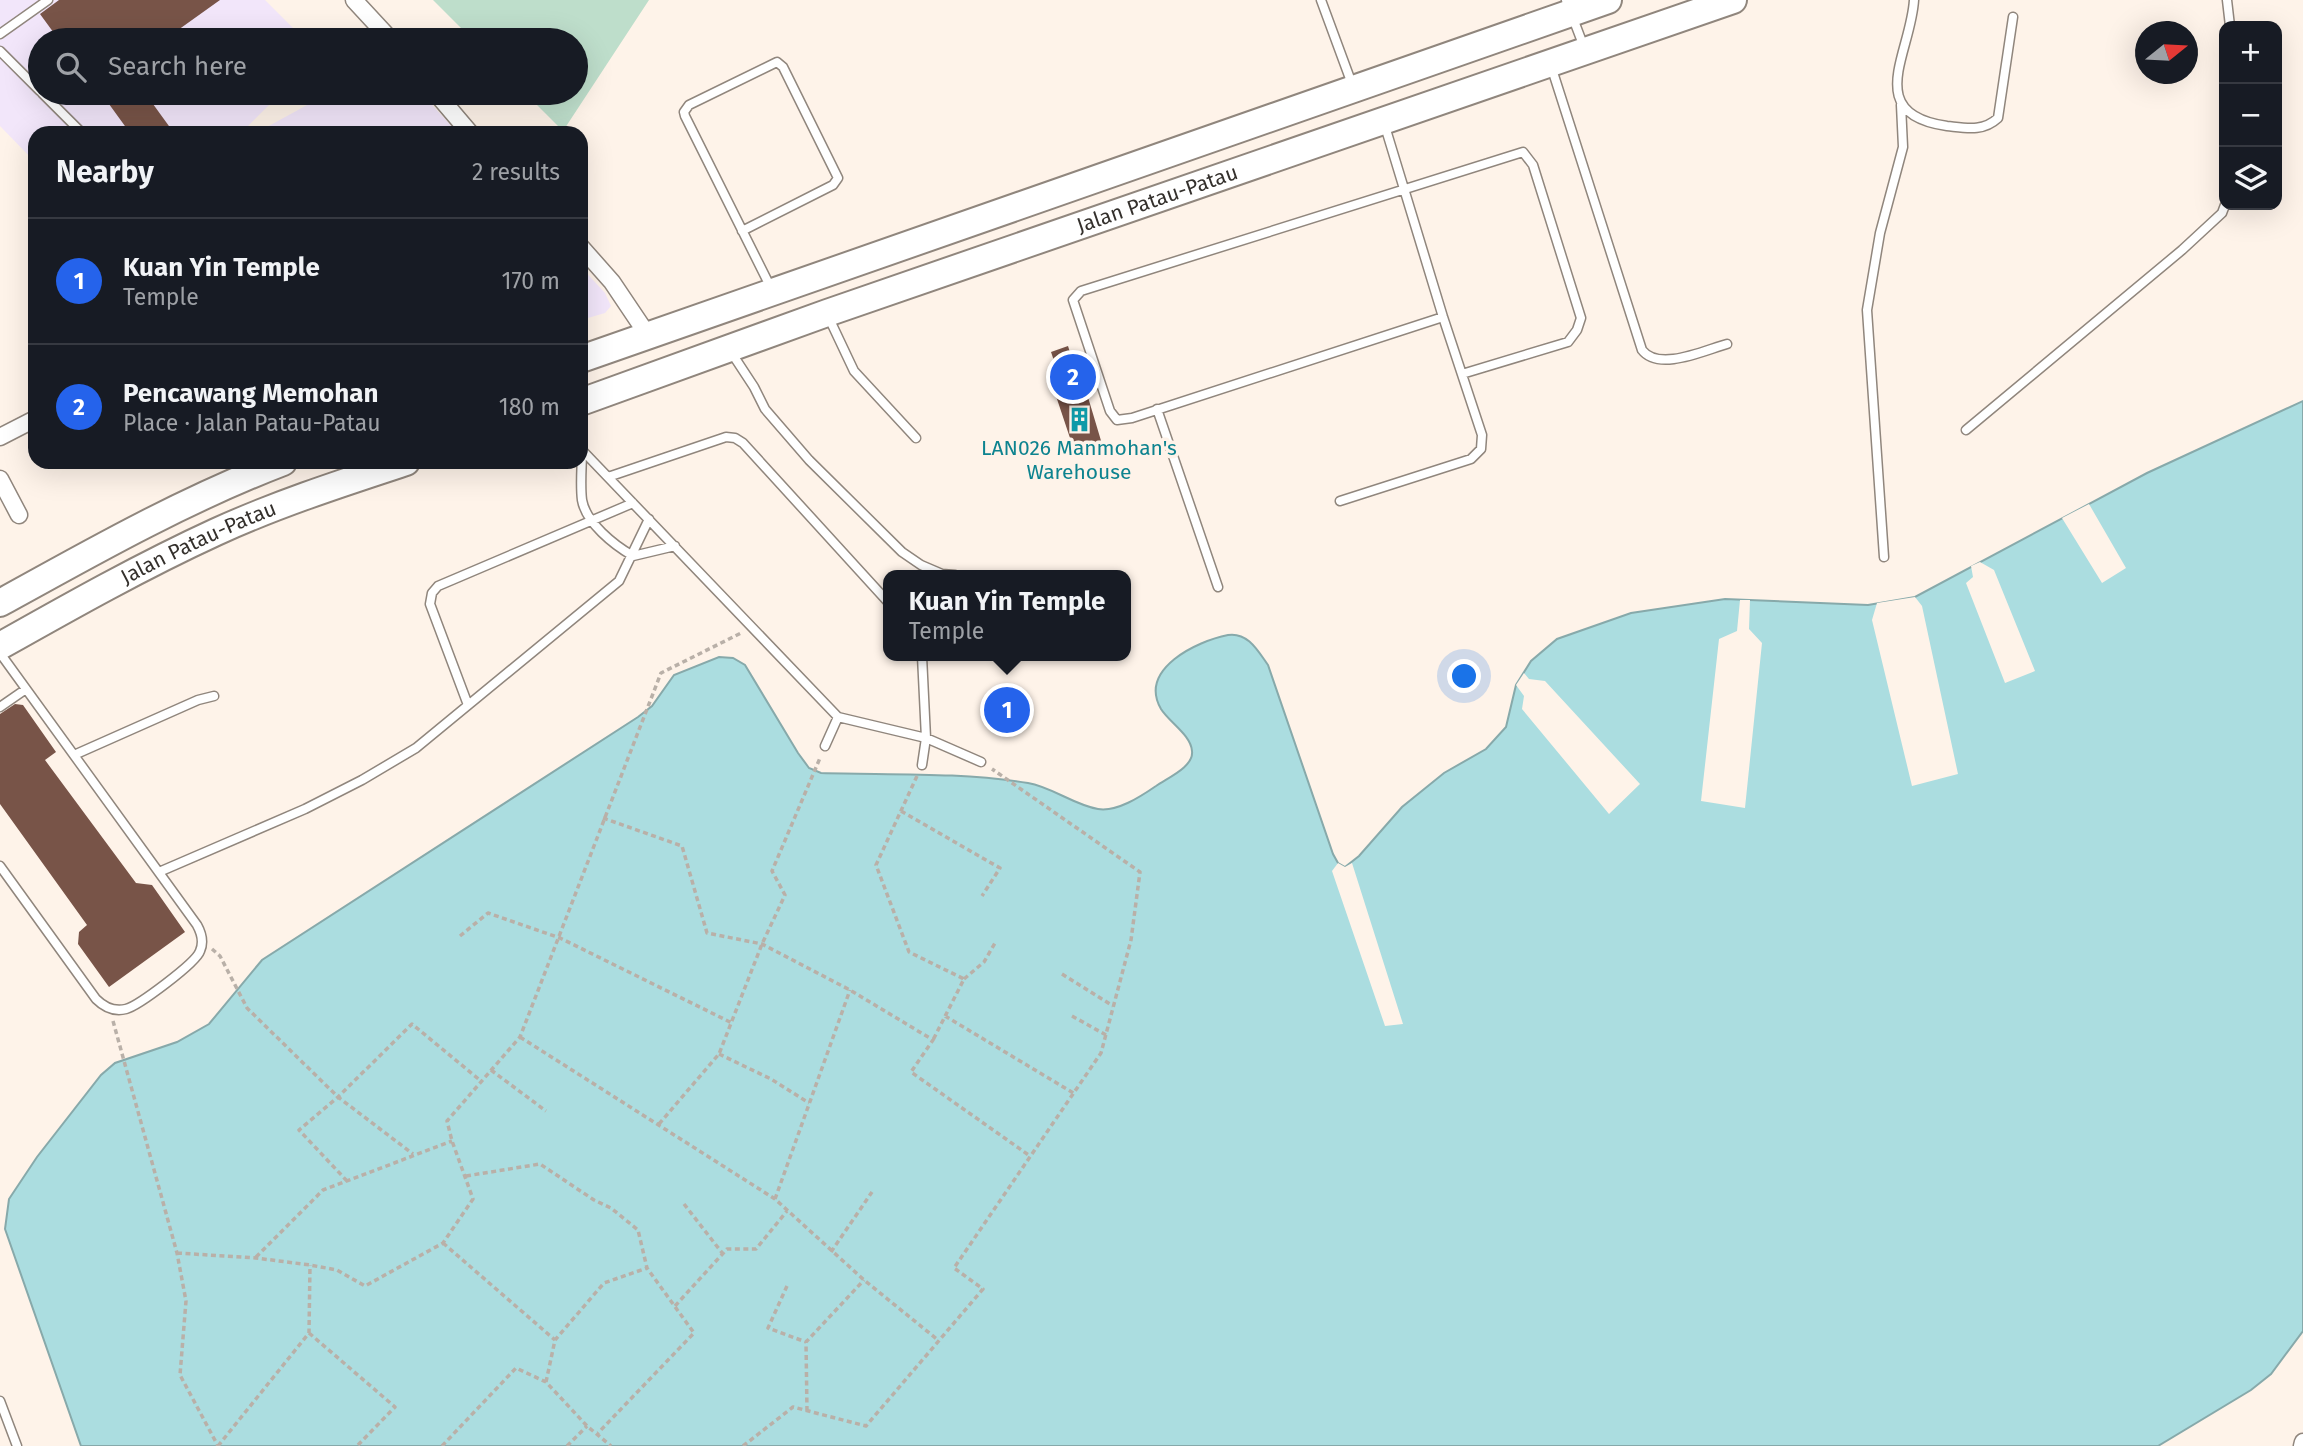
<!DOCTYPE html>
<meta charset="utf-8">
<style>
:root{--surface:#171b24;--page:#20242c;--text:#f1f3f6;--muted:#9ea1a6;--line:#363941;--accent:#2563eb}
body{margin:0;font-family:"Fira Sans",sans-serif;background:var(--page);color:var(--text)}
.controls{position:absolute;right:21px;top:21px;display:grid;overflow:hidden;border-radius:14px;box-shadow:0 7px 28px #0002}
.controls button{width:63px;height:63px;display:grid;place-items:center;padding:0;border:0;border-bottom:2px solid var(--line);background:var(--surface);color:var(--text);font:35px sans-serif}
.compass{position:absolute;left:2135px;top:21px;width:63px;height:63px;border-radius:50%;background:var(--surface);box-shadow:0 7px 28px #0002;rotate:72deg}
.you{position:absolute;left:1465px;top:677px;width:24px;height:24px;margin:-18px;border:5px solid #fff;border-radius:50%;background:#1a73e8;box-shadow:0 0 0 10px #1a73e833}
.badge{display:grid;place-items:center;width:46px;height:46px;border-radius:50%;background:var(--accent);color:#fff;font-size:23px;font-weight:700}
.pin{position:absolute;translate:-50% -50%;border:4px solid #fff;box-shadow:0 2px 7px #0006}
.popup{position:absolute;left:883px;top:570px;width:248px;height:91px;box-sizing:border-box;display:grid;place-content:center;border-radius:14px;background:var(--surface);filter:drop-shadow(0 2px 5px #0005);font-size:23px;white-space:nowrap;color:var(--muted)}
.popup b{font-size:26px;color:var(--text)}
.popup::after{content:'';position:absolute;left:50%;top:100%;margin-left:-14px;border:14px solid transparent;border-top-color:var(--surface)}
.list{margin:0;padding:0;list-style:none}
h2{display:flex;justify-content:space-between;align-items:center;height:91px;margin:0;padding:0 28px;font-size:30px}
h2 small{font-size:23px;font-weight:400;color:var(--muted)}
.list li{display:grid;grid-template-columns:46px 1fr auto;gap:21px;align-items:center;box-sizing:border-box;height:126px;padding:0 28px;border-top:2px solid var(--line)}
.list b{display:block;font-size:26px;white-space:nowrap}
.list p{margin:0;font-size:23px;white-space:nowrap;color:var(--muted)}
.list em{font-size:23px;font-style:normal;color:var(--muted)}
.icon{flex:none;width:38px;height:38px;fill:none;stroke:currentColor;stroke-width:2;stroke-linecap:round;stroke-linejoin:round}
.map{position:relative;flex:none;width:2303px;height:1446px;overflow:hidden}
.search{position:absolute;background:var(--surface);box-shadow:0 7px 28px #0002;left:28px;top:28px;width:560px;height:77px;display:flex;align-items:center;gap:18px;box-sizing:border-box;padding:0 24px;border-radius:38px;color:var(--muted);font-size:26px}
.panel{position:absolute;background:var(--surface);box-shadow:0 7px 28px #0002;left:28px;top:126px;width:560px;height:343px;border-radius:21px}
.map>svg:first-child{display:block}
.education{fill:#f2e6fa}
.green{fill:#bedecb}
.water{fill:#abdde0;stroke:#87a9aa;stroke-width:2}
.pier{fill:#fef3e9}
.building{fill:#785448}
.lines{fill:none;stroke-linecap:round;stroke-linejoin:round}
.lane-casing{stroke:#90867d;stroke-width:11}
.street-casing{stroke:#90867d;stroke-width:19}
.primary-casing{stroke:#90867d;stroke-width:30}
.path{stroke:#b9b0a8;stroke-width:3.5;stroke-dasharray:5 3.5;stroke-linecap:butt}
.lane{stroke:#fff;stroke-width:8}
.street{stroke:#fff;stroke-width:16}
.primary{stroke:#fff;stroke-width:26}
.labels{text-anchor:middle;stroke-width:7;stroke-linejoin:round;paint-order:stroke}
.street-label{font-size:21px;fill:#34302c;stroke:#fef3e9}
.culture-label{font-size:21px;fill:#0d838f;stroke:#fef3e9}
</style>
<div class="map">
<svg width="2303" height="1446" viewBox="0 0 2303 1446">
<rect width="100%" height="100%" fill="#fef3e9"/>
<path class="education" d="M0,0h265l40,40h-265v53h241l-40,40h-206v29l-35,-36z
M329,93h92l37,40h-202z
M581,267l24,26 6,13 -6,7 -24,7z"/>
<path class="green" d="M433,0h216l-86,131 -38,-38h51v-53h-103z"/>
<path class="water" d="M2303,401v930l-32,43 -20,16 -93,56h-2077l-76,-217 4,-30 28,-42 64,-82 14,-12 62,-21 32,-18 53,-64 376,-243 14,-11 22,-31 45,-18 14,1 12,7 53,88 11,15 12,5c68,2 139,-1 207,10 24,4 46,22 70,26 19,3 42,-12 58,-23 11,-8 38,-19 36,-35 -1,-16 -23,-29 -31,-42 -23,-40 36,-68 67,-74 20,-3 30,16 40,30l65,189 5,9 7,4 14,-11 43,-49 42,-34 42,-24 20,-22 10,-42 15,-24 26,-22 74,-26 94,-14 143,6 47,-8 232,-124z"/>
<path class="pier" d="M2089,504l37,64 -24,15 -40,-65z
M1980,562l14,8 41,101 -30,12 -39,-100 7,-6 -2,-11z
M1915,597l7,9 36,168 -46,12 -40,-166 5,-17z
M1740,600h10l-1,29 13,14 -17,165 -44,-7 18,-162 18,-8z
M1524,673l5,6 16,2 95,103 -31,30 -87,-105 2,-13 -8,-11z
M1338,863l7,4 7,-4 51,161 -18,2 -53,-155z"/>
<path class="building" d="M59,0h161l-49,35 4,5h-116l-19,-26z
M101,93h44l29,40h-44z
M1068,346l7,22 4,-1 23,77 -27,9 -20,-60 9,-3 -13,-38z
M15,704l8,1 33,47 -11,8 91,123 16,2 33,47 -76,55 -31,-43 1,-12 8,-7 -87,-121v-90z"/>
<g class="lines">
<defs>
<path id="lane" d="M1321,0l31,84
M1566,0l18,47
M1914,0c-3,53 -52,114 33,126 19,2 36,6 51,-8l15,-101
M2227,0l3,26
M0,34l48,-34
M0,51l40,40
M1551,66l91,284c17,22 63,0 85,-6
M42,93l40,40
M742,231l91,-46 5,-7 -55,-111 -6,-5 -88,43 -5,7 1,4 86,172
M828,316l26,55 62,67
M1443,317l-311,101 -15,2 -7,-9 -37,-111 8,-9 442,-139 10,13 48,153 -4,12 -9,12 -106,32
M731,352l23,35 11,22 44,51 93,92 19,13 21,9 13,1
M1157,409l61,178
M1966,430l216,-180 40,-37 3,-8
M581,449l257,268
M582,450c0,16 -2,34 0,50 4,23 32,45 51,56l42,-10
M608,477l118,-40 9,1 8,5 145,159
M1340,501l131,-42 10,-10 1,-14 -39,-118 -59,-194
M1884,557l-17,-247 13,-77 23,-86 -2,-42
M0,653l197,272c5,9 7,17 3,26 -4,12 -62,55 -74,58 -12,3 -22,-2 -30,-10l-96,-133
M468,705l-38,-101 2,-11 6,-7 195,-83
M0,707l26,-18
M825,746l13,-29 88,21 -4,-82
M74,755l124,-55 16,-4
M922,765l4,-27 55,24
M159,872l146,-63 57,-29 54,-32 203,-167 30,-62
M0,1401l17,45"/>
<path id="street" d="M354,0l37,40
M436,93l34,40
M581,247l31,35 37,55
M0,437l35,-18
M0,479l19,36
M2302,1446l1,-4"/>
<g id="primary">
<path d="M581,359l1027,-359"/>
<path id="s1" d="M581,402l246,-89 906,-313"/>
<path d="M0,603c92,-51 184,-103 283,-141"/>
<path id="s2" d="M0,646c71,-40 142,-80 216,-114 61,-28 126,-49 190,-70"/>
</g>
</defs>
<use href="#lane" class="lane-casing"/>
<use href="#street" class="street-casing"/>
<use href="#primary" class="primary-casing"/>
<path class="path" d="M917,776l-41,89 33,87 55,27 -31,61
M901,811l99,57 -18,28
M603,818l79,28 25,87 55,11 88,46 83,50 -22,32 119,84
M460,936l28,-23 72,25 172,85
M212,949l8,7 27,52 91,89 75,57
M1062,974l51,32
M964,979l20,-17 11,-19
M945,1016l130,78
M1072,1016l34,19
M113,1021l64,232 9,48 -6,74 38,71
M520,1037l255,162 89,81 74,60
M719,1054l52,25 38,24
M491,1070l55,41
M659,1124l60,-70 43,-110 23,-49 -13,-24 48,-113
M466,1176l74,-12 54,36 17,8 27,22 9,38 47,65 -96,100
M347,1181l-48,-51 39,-33 74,-73 69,57
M775,1199l75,-209
M684,1204l39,50
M443,1243l112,97
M831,1252l41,-60
M177,1253l79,5 54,7 27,5 28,16 78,-43 30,-44 -21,-58 -5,-20 73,-84 141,-364 80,-40
M256,1257l67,-67 129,-49
M787,1286l-19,42 38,14
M675,1306l52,-57h29l31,-38
M309,1333l86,74 -38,39
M546,1382l9,-42 49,-57 43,-15
M807,1411l-1,-69 58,-62
M218,1446l91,-113 1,-68
M442,1446l74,-78 30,14 41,44 24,20
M567,1446l20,-20
M743,1446l50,-39 73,19 117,-137 -29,-21 147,-215 30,-113 9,-68 -148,-103"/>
<use href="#lane" class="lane"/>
<use href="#street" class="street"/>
<use href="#primary" class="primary"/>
</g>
<defs>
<symbol id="building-bare" viewBox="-9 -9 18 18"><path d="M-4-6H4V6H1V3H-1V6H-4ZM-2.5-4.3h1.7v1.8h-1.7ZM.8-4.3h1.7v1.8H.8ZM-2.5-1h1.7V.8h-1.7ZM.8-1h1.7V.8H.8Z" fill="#0f9aa8" stroke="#fef3e9" stroke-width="2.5" paint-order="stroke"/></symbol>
</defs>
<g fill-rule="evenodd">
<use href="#building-bare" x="1062" y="402" width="35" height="35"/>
</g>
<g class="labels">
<g class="street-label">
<text dy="7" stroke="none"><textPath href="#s1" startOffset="611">Jalan Patau-Patau</textPath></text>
<text dy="7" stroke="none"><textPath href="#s2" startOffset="224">Jalan Patau-Patau</textPath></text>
</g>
<g class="culture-label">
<text x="1079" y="455">LAN026 Manmohan's<tspan x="1079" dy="24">Warehouse</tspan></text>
</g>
</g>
</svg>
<div class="controls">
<button>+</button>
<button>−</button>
<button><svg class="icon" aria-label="layers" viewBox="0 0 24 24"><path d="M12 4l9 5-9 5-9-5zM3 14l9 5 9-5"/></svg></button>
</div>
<svg class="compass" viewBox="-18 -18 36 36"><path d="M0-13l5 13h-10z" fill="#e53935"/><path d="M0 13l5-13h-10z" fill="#9ea1a6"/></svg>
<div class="you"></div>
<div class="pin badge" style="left:1007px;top:710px">1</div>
<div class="popup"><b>Kuan Yin Temple</b>Temple</div>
<div class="pin badge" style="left:1073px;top:377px">2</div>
<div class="search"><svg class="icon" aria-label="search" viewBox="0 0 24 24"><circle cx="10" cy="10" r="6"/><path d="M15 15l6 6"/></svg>Search here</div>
<section class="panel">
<h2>Nearby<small>2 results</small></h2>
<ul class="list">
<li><span class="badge">1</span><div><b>Kuan Yin Temple</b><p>Temple</p></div><em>170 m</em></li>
<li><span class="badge">2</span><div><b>Pencawang Memohan</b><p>Place · Jalan Patau-Patau</p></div><em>180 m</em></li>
</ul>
</section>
</div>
